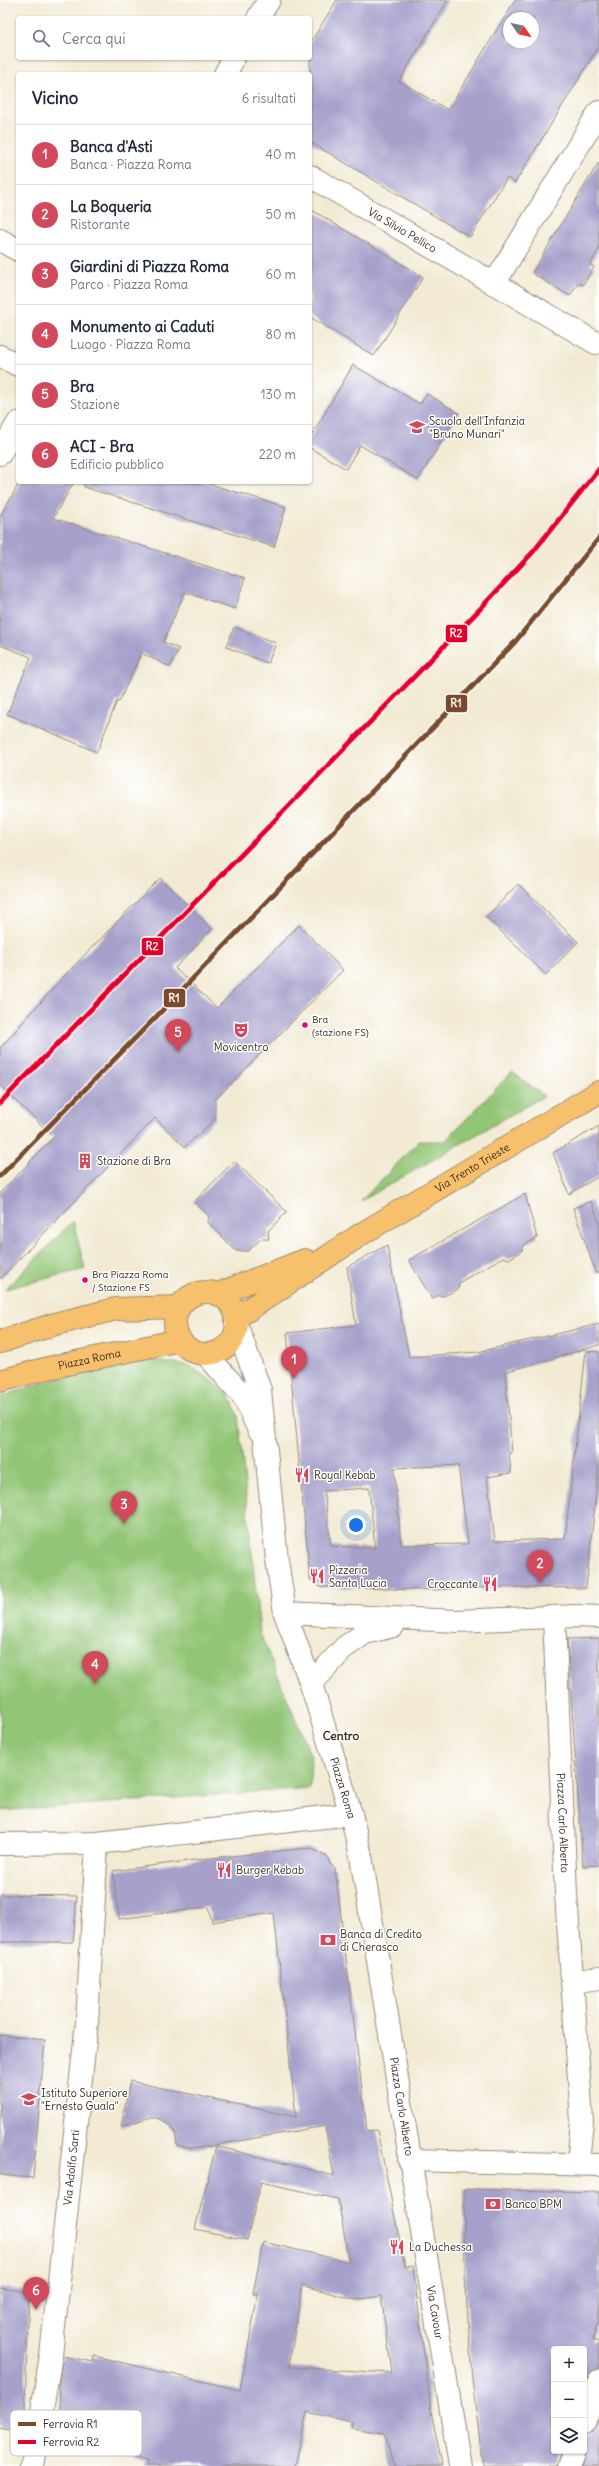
<!DOCTYPE html>
<html lang="it">
<meta charset="utf-8">
<style>
:root{--surface:#fff;--page:#f2f2f3;--text:#1f2937;--muted:#747a83;--line:#e0e1e3;--accent:#d1495b}
body{margin:0;font-family:Delius,sans-serif;background:var(--page);color:var(--text)}
.controls{position:absolute;right:12px;bottom:12px;display:grid;overflow:hidden;border-radius:4px;box-shadow:0 1px 3px #0004}
.controls button{width:36px;height:36px;display:grid;place-items:center;padding:0;border:0;border-bottom:1px solid var(--line);background:var(--surface);color:var(--text);font:20px sans-serif}
.compass{position:absolute;left:503px;top:12px;width:36px;height:36px;border-radius:50%;background:var(--surface);box-shadow:0 1px 3px #0004;rotate:124deg}
.you{position:absolute;left:356px;top:1525px;width:14px;height:14px;margin:-10px;border:3px solid #fff;border-radius:50%;background:#1a73e8;box-shadow:0 0 0 6px #1a73e833}
.badge{display:grid;place-items:center;width:26px;height:26px;border-radius:50%;background:var(--accent);color:#fff;font-size:13px;font-weight:700}
.pin{position:absolute;translate:-50% -33px;filter:drop-shadow(0 1px 2px #0008)}
.pin::after{content:'';position:absolute;top:21px;width:14px;height:12px;background:inherit;clip-path:polygon(0 0,100% 0,50% 100%)}
.list{margin:0;padding:0;list-style:none}
h2{display:flex;justify-content:space-between;align-items:center;height:52px;margin:0;padding:0 16px;font-size:17px}
h2 small{font-size:13px;font-weight:400;color:var(--muted)}
.list li{display:grid;grid-template-columns:26px 1fr auto;gap:12px;align-items:center;box-sizing:border-box;height:60px;padding:0 16px;border-top:1px solid var(--line)}
.list b{display:block;font-size:15px;white-space:nowrap}
.list p{margin:0;font-size:13px;white-space:nowrap;color:var(--muted)}
.list em{font-size:13px;font-style:normal;color:var(--muted)}
.icon{flex:none;width:22px;height:22px;fill:none;stroke:currentColor;stroke-width:2;stroke-linecap:round;stroke-linejoin:round}
.map{position:relative;flex:none;width:599px;height:2466px;overflow:hidden}
.search{position:absolute;background:var(--surface);box-shadow:0 1px 3px #0004;left:16px;top:16px;width:296px;height:44px;display:flex;align-items:center;gap:10px;box-sizing:border-box;padding:0 14px;border-radius:4px;color:var(--muted);font-size:15px}
.panel{position:absolute;background:var(--surface);box-shadow:0 1px 3px #0004;left:16px;top:72px;width:296px;height:412px;border-radius:4px}
.map>svg:first-child{display:block}
.green{fill:#92c575;stroke:#66784a}
.building{fill:#a6a0cb;fill-rule:evenodd}
.lines{fill:none;stroke-linecap:round;stroke-linejoin:round}
.minor-casing{stroke:#968a78;stroke-width:24}
.major-casing{stroke:#968a78;stroke-width:24}
.minor{stroke:#fff;stroke-width:22}
.major{stroke:#f7c06c;stroke-width:22}
.rail{stroke:#3b2a1e;stroke-width:3}
.rail-1-casing{stroke:#fff;stroke-width:8}
.rail-2-casing{stroke:#fff;stroke-width:8}
.rail-1{stroke:#7a4b2a;stroke-width:5}
.rail-2{stroke:#e4002b;stroke-width:5}
.bus-dot{fill:#e5007d;stroke:#fff;stroke-width:1.5}
.labels{text-anchor:middle;stroke-width:3;stroke-linejoin:round;paint-order:stroke}
.bus-label{font-size:10px;fill:#3b2a1e;stroke:#fff;text-anchor:start}
.street-label{font-size:11px;fill:#3b2a1e;stroke:#fff}
.poi-label{font-size:11px;fill:#3b2a1e;stroke:#fff;text-anchor:start}
.neighbourhood-label{font-size:12px;font-weight:bold;fill:#3b2a1e;stroke:#fff}
.key{fill:#fff;stroke:#c4bfbc;stroke-width:1}
.key-label{font-size:11px;fill:#3b2a1e}
.line-badge{stroke:#fff;stroke-width:1.5}
.badge-label{font-size:11px;text-anchor:middle;font-weight:bold;fill:#fff}
</style>
<div class="map">
<svg width="599" height="2466" viewBox="0 0 599 2466">
<rect width="100%" height="100%" fill="#fff"/>
<filter id="ink" filterUnits="userSpaceOnUse"><feTurbulence type="fractalNoise" baseFrequency=".025" numOctaves="2"/><feDisplacementMap in="SourceGraphic" scale="8" xChannelSelector="R" yChannelSelector="G"/><feConvolveMatrix kernelMatrix="1 2 1 2 8 2 1 2 1" color-interpolation-filters="sRGB"/></filter>
<filter id="wash" filterUnits="userSpaceOnUse"><feTurbulence type="fractalNoise" baseFrequency=".012" numOctaves="4" result="noise"/><feDisplacementMap in="SourceGraphic" scale="16" xChannelSelector="R" yChannelSelector="G"/><feGaussianBlur stdDeviation="0.9" result="paint"/><feColorMatrix in="noise" values="0 0 0 0 0 0 0 0 0 0 0 0 0 0 0 0 0 1.4 0 .05"/><feComposite in="paint" operator="in"/></filter>
<g filter="url(#wash)">
<rect width="100%" height="100%" fill="#f2ead3"/>
<path class="green" d="M512,1072l32,24 -183,105 58,-60h26z
M73,1221l12,48 -80,20z
M137,1358l53,8 37,25 11,24 22,218 51,123 -1,32 -310,23v-414l38,-13z"/>
<g id="blocks">
<path class="building" d="M337,0h111l-49,81 49,29 67,-110h84v46l-84,137 -8,-5 -37,59 -160,-95v-99zM509,18h24v24h-24z
M599,162v87l-9,16 4,2 -11,18 -5,-2 -8,13 -38,-23z
M310,209l113,68 -49,79 -64,-39z
M353,365l67,39 7,-10 32,19 -41,67 -58,-35 -14,24 -36,-21v-10z
M20,482h54l-21,36 192,60 -10,31 -50,-17 -22,50 16,7 -9,18 -29,-14 -22,49 -2,-1 -20,51 -90,-38 24,-57 -31,-12v-129z
M85,482h118l83,25 -12,40 -190,-60z
M234,627l42,16 -8,20 -42,-16z
M160,878l52,51 -37,39 42,40 82,-83 44,45 -128,130v19l-30,28 -30,-29 -155,161v-86l54,-56 -54,-51v-38l67,-75z
M518,884l60,58 -32,33 -60,-58z
M599,1126v50l-30,18 -16,-41z
M234,1161l53,51 -19,19 1,8h-8l-13,12h-12l-28,-29 1,-6 -15,-14z
M525,1194l12,44 -13,7 -2,6 -13,8 -6,-2 -33,19 -11,7 -1,6 -14,7 -6,-1 -6,4 -23,-39z
M591,1201l8,21v50l-3,1 -23,-65z
M387,1245l22,112 69,-5 121,-28v21l-94,27 7,81h-3l2,20 -24,4 8,64 70,-2 21,-188 13,1v113l-13,123 -85,-1 -68,3 -113,-3 -10,-8 -23,-246 69,-8 -9,-58zM458,1465l10,79 -67,1 -7,-77zM369,1488l6,60 -44,-2 -7,-55z
M599,1638v227l-16,1 -16,-227z
M310,1848l17,8 3,8 5,4 32,263 10,-1 28,137 8,-1 18,145 11,55h-49l-8,-33 -34,-5 1,-6 -45,-10 -12,54h-149l1,-5 -85,-20 -3,-58 4,-27 30,6 1,-6 146,34 18,-96h-5l10,-52 86,20 -11,-63 -77,-17 -14,58 -52,-11 21,-83 118,30 -9,-50 -133,23 -15,-4 -2,-13 -8,-9 -10,-5h-10l-26,9 9,-46 166,36 -22,-204 -62,9 -4,-15 -89,12 -6,-48 89,-12zM302,2285l53,15 26,-4 11,77 -103,-6z
M0,1895l77,1 -4,46h-73z
M0,2035l45,5 -12,138 -33,-3z
M464,2189l135,3v127l-7,21 7,2v27l-8,3 -7,14v-37h-30v102h7l-5,15h-73l-11,-87 -7,-105z
M0,2288l29,4 -5,141 -24,-5z
M599,2418v48h-18l5,-16 -2,-15 8,-3z"/>
</g>
</g>
<g filter="url(#ink)">
<use href="#blocks" fill-opacity="0" stroke="#968a78" stroke-width="1"/>
<g class="lines">
<defs>
<g id="minor">
<path d="M258,18l11,-18"/>
<path d="M225,74l9,-16"/>
<path id="s1" d="M310,176l286,167"/>
<path d="M0,240l18,10"/>
<path d="M494,284l105,-172"/>
<path d="M0,356l18,9"/>
<path d="M0,454l18,-31"/>
<path id="s2" d="M236,1323l24,67 17,170 8,53 26,71 40,130 10,42 99,610"/>
<path d="M206,1354l37,42 16,34"/>
<path d="M285,1613l172,8 119,-5 23,1"/>
<path id="s3" d="M554,1617l12,277 16,227 -4,43"/>
<path d="M311,1684l34,-37 20,-14 28,-7"/>
<path d="M0,1844l97,-1 254,-29"/>
<path d="M572,1982l27,-4"/>
<path d="M409,2160l190,5"/>
<path d="M584,2423l15,-42"/>
<path id="s4" d="M33,2466l18,-111 36,-333 10,-179"/>
<path d="M568,2466l6,-15"/>
</g>
<g id="major">
<circle cx="206" cy="1323" r="31"/>
<path d="M218,1294l87,-34"/>
<path id="s5" d="M236,1318l127,-85 236,-141"/>
<path d="M0,1342l55,-18 61,-15 63,-2"/>
<path id="s6" d="M0,1381l48,-13 132,-28"/>
</g>
</defs>
<use href="#minor" class="minor-casing"/>
<use href="#major" class="major-casing"/>
<use href="#minor" class="minor"/>
<use href="#major" class="major"/>
<path class="rail" d="M0,1103l480,-494 53,-57 66,-83"/>
<defs>
<path id="rail-1" d="M0,1176l155,-158 360,-376 84,-104"/>
<path id="rail-2" d="M0,1103l480,-494 53,-57 66,-83"/>
</defs>
<use href="#rail-1" class="rail-1-casing"/>
<use href="#rail-2" class="rail-2-casing"/>
<use href="#rail-1" class="rail-1"/>
<use href="#rail-2" class="rail-2"/>
</g>
</g>
<defs>
<symbol id="school-bare" viewBox="-9 -9 18 18"><path d="M0-5L7-2L0 1L-7-2ZM-4 1L0 2.5L4 1V4Q0 6-4 4Z" fill="#d1495b" stroke="#fff" stroke-width="2.5" paint-order="stroke"/></symbol>
<symbol id="theatre-bare" viewBox="-9 -9 18 18"><path d="M-5-5.5Q0-4 5-5.5V0Q5 5 0 6Q-5 5-5 0ZM-3.3-2.5H-1v1.5H-3.3ZM1-2.5H3.3v1.5H1ZM-2.8 1Q0 5.5 2.8 1Z" fill="#d1495b" stroke="#fff" stroke-width="2.5" paint-order="stroke"/></symbol>
<symbol id="building-bare" viewBox="-9 -9 18 18"><path d="M-4-6H4V6H1V3H-1V6H-4ZM-2.5-4.3h1.7v1.8h-1.7ZM.8-4.3h1.7v1.8H.8ZM-2.5-1h1.7V.8h-1.7ZM.8-1h1.7V.8H.8Z" fill="#d1495b" stroke="#fff" stroke-width="2.5" paint-order="stroke"/></symbol>
<symbol id="restaurant-bare" viewBox="-9 -9 18 18"><path d="M-5-6h1v4h1v-4h1v4h1v-4h1v5L-1.5 .5V6h-2V.5L-5-1ZM5-6V6H3V1.5H1.5Q1.5-4 5-6Z" fill="#d1495b" stroke="#fff" stroke-width="2.5" paint-order="stroke"/></symbol>
<symbol id="bank-bare" viewBox="-9 -9 18 18"><path d="M-6-4H6V4H-6ZM0-2.3a2.3 2.3 0 1 0 0 4.6a2.3 2.3 0 1 0 0-4.6Z" fill="#d1495b" stroke="#fff" stroke-width="2.5" paint-order="stroke"/></symbol>
</defs>
<g fill-rule="evenodd">
<use href="#school-bare" x="406" y="416" width="22" height="22"/>
<use href="#theatre-bare" x="230" y="1019" width="22" height="22"/>
<use href="#building-bare" x="74" y="1150" width="22" height="22"/>
<use href="#restaurant-bare" x="291" y="1464" width="22" height="22"/>
<use href="#restaurant-bare" x="306" y="1565" width="22" height="22"/>
<use href="#restaurant-bare" x="479" y="1573" width="22" height="22"/>
<use href="#restaurant-bare" x="213" y="1859" width="22" height="22"/>
<use href="#bank-bare" x="317" y="1929" width="22" height="22"/>
<use href="#school-bare" x="18" y="2088" width="22" height="22"/>
<use href="#bank-bare" x="482" y="2193" width="22" height="22"/>
<use href="#restaurant-bare" x="386" y="2236" width="22" height="22"/>
</g>
<g class="bus-dot">
<circle cx="305" cy="1025" r="3.5"/>
<circle cx="85" cy="1280" r="3.5"/>
</g>
<g class="labels">
<g class="bus-label">
<text x="312" y="1023">Bra<tspan x="312" dy="13">(stazione FS)</tspan></text>
<text x="92" y="1278">Bra Piazza Roma<tspan x="92" dy="13">/ Stazione FS</tspan></text>
</g>
<g class="street-label">
<text dy="4" stroke="none"><textPath href="#s1" startOffset="107">Via Silvio Pellico</textPath></text>
<text dy="4" stroke="none"><textPath href="#s5" startOffset="280">Via Trento Trieste</textPath></text>
<text dy="4" stroke="none"><textPath href="#s6" startOffset="92">Piazza Roma</textPath></text>
<text dy="4" stroke="none"><textPath href="#s2" startOffset="480">Piazza Roma</textPath></text>
<text dy="4" stroke="none"><textPath href="#s3" startOffset="206">Piazza Carlo Alberto</textPath></text>
<text dy="4" stroke="none"><textPath href="#s2" startOffset="804">Piazza Carlo Alberto</textPath></text>
<text dy="4" stroke="none"><textPath href="#s4" startOffset="301">Via Adolfo Sarti</textPath></text>
<text dy="4" stroke="none"><textPath href="#s2" startOffset="1013">Via Cavour</textPath></text>
</g>
<g class="poi-label">
<text x="429" y="425">Scuola dell'Infanzia<tspan x="429" dy="13">"Bruno Munari"</tspan></text>
<text x="241" y="1051" text-anchor="middle">Movicentro</text>
<text x="97" y="1165">Stazione di Bra</text>
<text x="314" y="1479">Royal Kebab</text>
<text x="329" y="1574">Pizzeria<tspan x="329" dy="13">Santa Lucia</tspan></text>
<text x="478" y="1588" text-anchor="end">Croccante</text>
<text x="236" y="1874">Burger Kebab</text>
<text x="340" y="1938">Banca di Credito<tspan x="340" dy="13">di Cherasco</tspan></text>
<text x="41" y="2097">Istituto Superiore<tspan x="41" dy="13">"Ernesto Guala"</tspan></text>
<text x="505" y="2208">Banco BPM</text>
<text x="409" y="2251">La Duchessa</text>
</g>
<g class="neighbourhood-label">
<text x="341" y="1740">Centro</text>
</g>
</g>
<rect x="10" y="2410" width="132" height="46" rx="6" class="key"/>
<rect x="18" y="2422" width="18" height="4" fill="#7a4b2a"/>
<rect x="18" y="2440" width="18" height="4" fill="#e4002b"/>
<g class="key-label">
<text x="43" y="2428">Ferrovia R1</text>
<text x="43" y="2446">Ferrovia R2</text>
</g>
<g class="line-badge">
<rect x="445" y="624" width="23" height="19" rx="4" fill="#e4002b"/>
<rect x="445" y="694" width="23" height="19" rx="4" fill="#7a4b2a"/>
<rect x="141" y="937" width="23" height="19" rx="4" fill="#e4002b"/>
<rect x="163" y="988" width="23" height="20" rx="4" fill="#7a4b2a"/>
</g>
<g class="badge-label">
<text x="456" y="637">R2</text>
<text x="456" y="707">R1</text>
<text x="152" y="950">R2</text>
<text x="174" y="1002">R1</text>
</g>
</svg>
<div class="controls">
<button>+</button>
<button>−</button>
<button><svg class="icon" aria-label="layers" viewBox="0 0 24 24"><path d="M12 4l9 5-9 5-9-5zM3 14l9 5 9-5"/></svg></button>
</div>
<svg class="compass" viewBox="-18 -18 36 36"><path d="M0-13l5 13h-10z" fill="#e53935"/><path d="M0 13l5-13h-10z" fill="#747a83"/></svg>
<div class="you"></div>
<div class="pin badge" style="left:294px;top:1379px">1</div>
<div class="pin badge" style="left:540px;top:1583px">2</div>
<div class="pin badge" style="left:124px;top:1524px">3</div>
<div class="pin badge" style="left:95px;top:1684px">4</div>
<div class="pin badge" style="left:178px;top:1052px">5</div>
<div class="pin badge" style="left:36px;top:2310px">6</div>
<div class="search"><svg class="icon" aria-label="search" viewBox="0 0 24 24"><circle cx="10" cy="10" r="6"/><path d="M15 15l6 6"/></svg>Cerca qui</div>
<section class="panel">
<h2>Vicino<small>6 risultati</small></h2>
<ul class="list">
<li><span class="badge">1</span><div><b>Banca d'Asti</b><p>Banca · Piazza Roma</p></div><em>40 m</em></li>
<li><span class="badge">2</span><div><b>La Boqueria</b><p>Ristorante</p></div><em>50 m</em></li>
<li><span class="badge">3</span><div><b>Giardini di Piazza Roma</b><p>Parco · Piazza Roma</p></div><em>60 m</em></li>
<li><span class="badge">4</span><div><b>Monumento ai Caduti</b><p>Luogo · Piazza Roma</p></div><em>80 m</em></li>
<li><span class="badge">5</span><div><b>Bra</b><p>Stazione</p></div><em>130 m</em></li>
<li><span class="badge">6</span><div><b>ACI - Bra</b><p>Edificio pubblico</p></div><em>220 m</em></li>
</ul>
</section>
</div>
